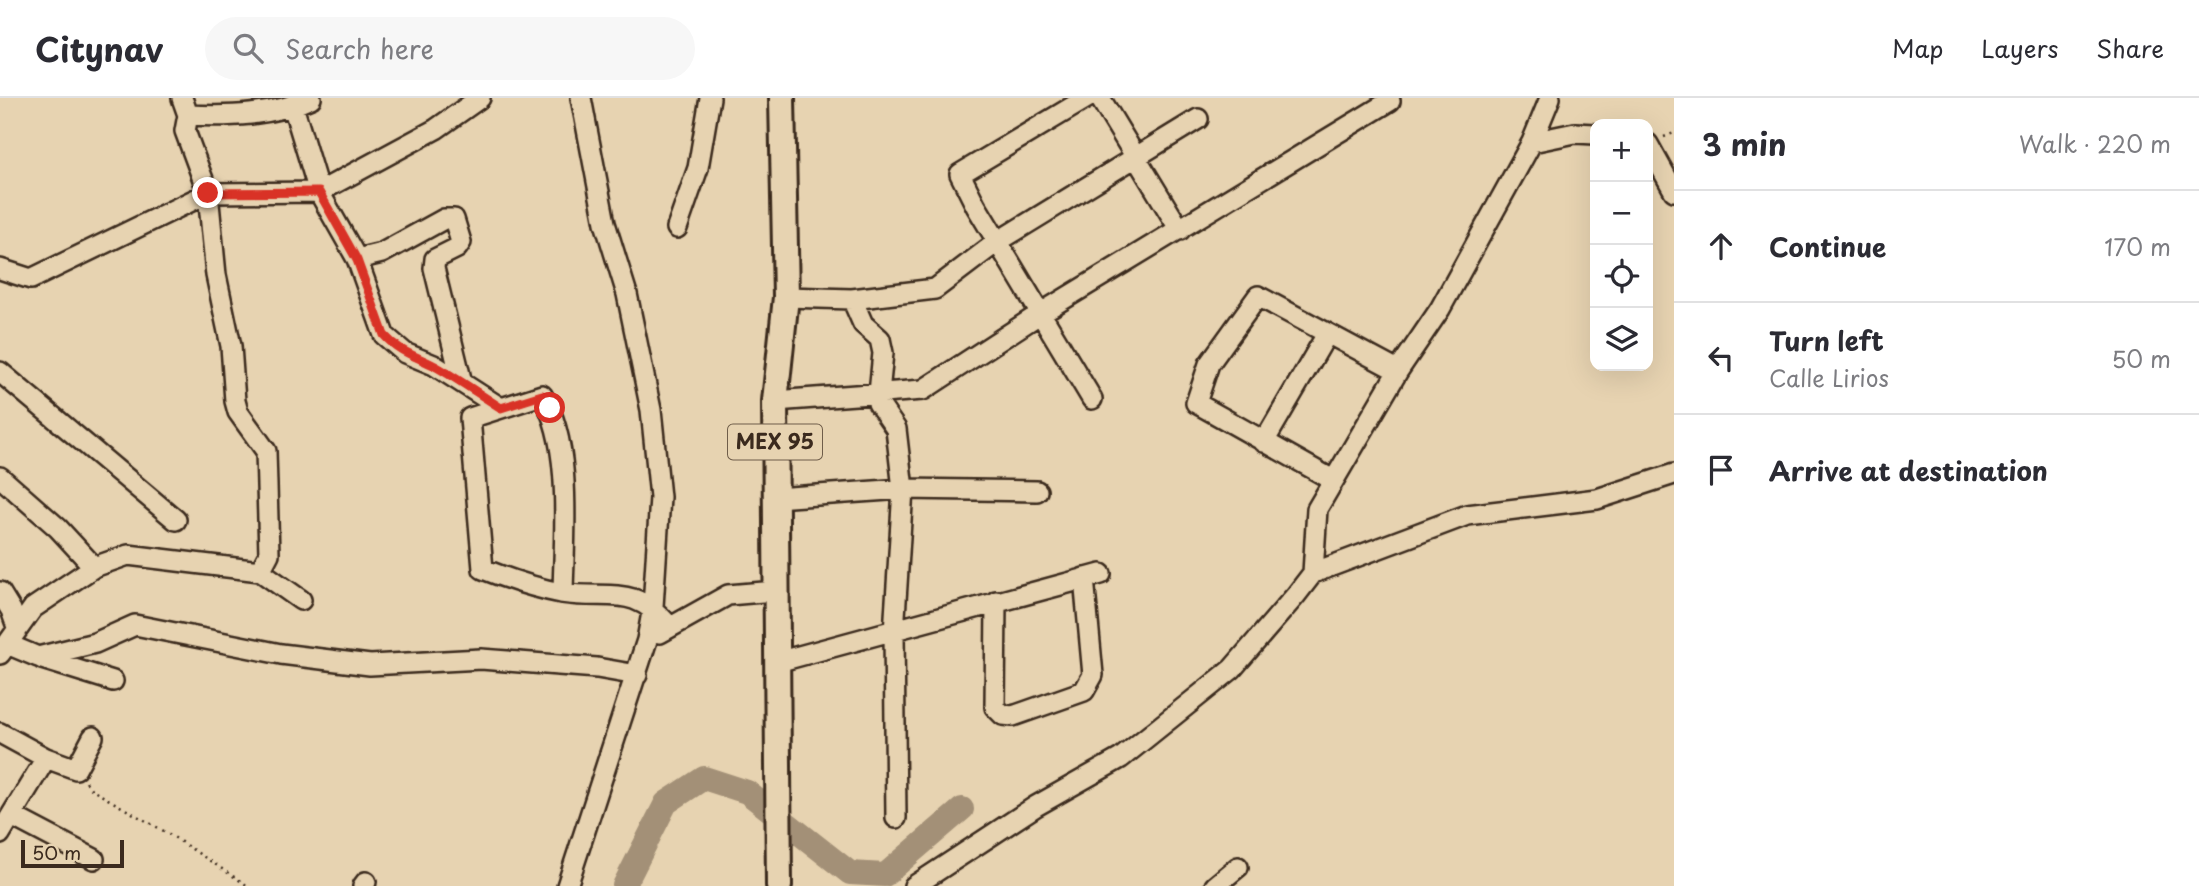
<!DOCTYPE html>
<meta charset="utf-8">
<style>
:root{--surface:#fff;--page:#f7f7f7;--text:#2b2b33;--muted:#7c7c81;--line:#e1e1e2}
body{margin:0;font-family:"Playpen Sans",sans-serif;background:var(--page);color:var(--text)}
.controls{position:absolute;right:21px;top:21px;display:grid;overflow:hidden;border-radius:14px;box-shadow:0 7px 28px #0002}
.controls button{width:63px;height:63px;display:grid;place-items:center;padding:0;border:0;border-bottom:2px solid var(--line);background:var(--surface);color:var(--text);font:35px sans-serif}
.scale{position:absolute;left:21px;bottom:18px;width:103px;box-sizing:border-box;padding-left:7px;border:4px solid #3b2a1e;border-top:0;font-size:19px;line-height:24px;white-space:nowrap;color:#3b2a1e;-webkit-text-stroke:5px #e7d3b1;paint-order:stroke}
.stop{position:absolute;width:21px;height:21px;margin:-16px;border:5px solid #d93025;border-radius:50%;background:#fff}
.stop.end{background:#d93025;border-color:#fff;box-shadow:0 2px 7px #0008}
.list{margin:0;padding:0;list-style:none}
h2{display:flex;justify-content:space-between;align-items:center;height:91px;margin:0;padding:0 28px;font-size:30px}
h2 small{font-size:23px;font-weight:400;color:var(--muted)}
.list li{display:grid;grid-template-columns:46px 1fr auto;gap:21px;align-items:center;box-sizing:border-box;height:112px;padding:0 28px;border-top:2px solid var(--line)}
.list b{display:block;font-size:26px;white-space:nowrap}
.list p{margin:0;font-size:23px;white-space:nowrap;color:var(--muted)}
.list em{font-size:23px;font-style:normal;color:var(--muted)}
.icon{flex:none;width:38px;height:38px;fill:none;stroke:currentColor;stroke-width:2;stroke-linecap:round;stroke-linejoin:round}
.map{position:relative;flex:none;width:1674px;height:788px;overflow:hidden}
header{display:flex;align-items:center;gap:42px;box-sizing:border-box;height:98px;padding:0 35px;background:var(--surface);border-bottom:2px solid var(--line)}
header strong{font-size:33px}
nav{display:flex;gap:38px;margin-inline-start:auto;font-size:24px}
.search{width:490px;height:63px;background:var(--page);display:flex;align-items:center;gap:18px;box-sizing:border-box;padding:0 24px;border-radius:38px;color:var(--muted);font-size:26px}
main{display:flex}
aside{flex:1;background:var(--surface)}
.map>svg:first-child{display:block}
.lines{fill:none;stroke-linecap:round;stroke-linejoin:round}
.river{stroke:#a39077;stroke-width:24}
.minor-casing{stroke:#3b2a1e;stroke-width:24}
.major-casing{stroke:#3b2a1e;stroke-width:30}
.path{stroke:#3b2a1e;stroke-width:2.5;stroke-dasharray:2 5;stroke-linecap:butt}
.minor{stroke:#e7d3b1;stroke-width:19}
.major{stroke:#e7d3b1;stroke-width:24}
.route{stroke:#d93025;stroke-width:9}
.labels{text-anchor:middle;stroke-width:7;stroke-linejoin:round;paint-order:stroke}
.shield{fill:#e7d3b1;stroke:#6f5d4a;stroke-width:2}
.shield-label{font-size:21px;font-weight:bold;fill:#3b2a1e}
</style>
<header>
<strong>Citynav</strong>
<div class="search"><svg class="icon" aria-label="search" viewBox="0 0 24 24"><circle cx="10" cy="10" r="6"/><path d="M15 15l6 6"/></svg>Search here</div>
<nav><a>Map</a><a>Layers</a><a>Share</a></nav>
</header>
<main>
<div class="map">
<svg width="1674" height="788" viewBox="0 0 1674 788">
<rect width="100%" height="100%" fill="#e7d3b1"/>
<filter id="ink" filterUnits="userSpaceOnUse"><feTurbulence type="fractalNoise" baseFrequency=".0143" numOctaves="2"/><feDisplacementMap in="SourceGraphic" scale="14" xChannelSelector="R" yChannelSelector="G"/><feConvolveMatrix kernelMatrix="1 2 1 2 8 2 1 2 1" color-interpolation-filters="sRGB"/></filter>
<g filter="url(#ink)">
<g class="lines">
<path class="river" d="M624,788l42,-83 38,-25 43,14 103,81 35,2 77,-66"/>
<defs>
<path id="minor" d="M1087,0l-127,76 16,32 116,193
M1100,0l80,132
M293,8l26,86 38,67 27,76 21,18 29,12 67,43
M188,17c40,2 86,1 123,-17
M1532,44l43,-9 20,1
M1648,46l26,47
M677,130l21,-60 12,-70
M357,161l25,-6 62,-34h10l7,23 -4,6 -22,11 -1,9 28,115
M0,171l31,10 177,-86 111,-1 117,-63 44,-31
M786,199l66,2 11,25 17,15 3,14 -5,50 18,26 7,60 -9,144 2,185
M852,201l83,-10 62,-47 201,-123
M0,274l176,148
M775,303l148,-11 118,-77 349,-212
M1264,344l63,-108
M0,379l58,51 36,39
M1333,382l-137,-77 13,-39 49,-68 140,75
M775,400l128,-9 134,2
M260,473l41,29
M1313,475l154,-58 130,-16 77,-25
M0,494l11,18 6,17
M563,495c1,-57 10,-149 -21,-198l-72,23 13,151c25,10 52,19 78,24 50,8 71,-11 109,34
M996,503l-1,106 8,8 10,1 71,-25 9,-16 -9,-97
M660,535l68,-38 47,-4
M7,546l31,13 57,-14 40,-18 146,29 89,11 111,-6 116,9 40,7
M0,556l33,-46 61,-41 34,-12 132,16 9,-17 -3,-103 -28,-39 -3,-11 -4,-55 -15,-71 -8,-82 -23,-62 3,-16 -6,-17
M42,561l71,22
M777,564l324,-88
M0,635l46,25 30,11 17,-32
M12,718l82,43
M0,736l46,-76
M363,788l3,-4
M567,788l80,-246 6,-33 7,-110 -9,-87 -24,-116 -22,-71 -24,-125
M914,788l122,-80 85,-48 111,-89 64,-74 17,-22 4,-64 81,-138 42,-62 92,-167 18,-44
M1215,788l23,-19"/>
<path id="major" d="M779,788l-4,-485 11,-104 -4,-199"/>
</defs>
<use href="#minor" class="minor-casing"/>
<use href="#major" class="major-casing"/>
<path class="path" d="M1664,39l10,-4
M86,684l6,8 77,44 79,52"/>
<use href="#minor" class="minor"/>
<use href="#major" class="major"/>
</g>
</g>
<g class="lines" filter="url(#ink)">
<path class="route" d="M208,95l111,-1 38,68 27,75c15,17 32,21 51,31 23,13 44,28 66,42l41,-13 8,13"/>
</g>
<g class="labels">
<rect class="shield" x="728" y="326.5" width="94" height="35" rx="5"/>
<g class="shield-label">
<text x="775" y="351">MEX 95</text>
</g>
</g>
</svg>
<div class="controls">
<button>+</button>
<button>−</button>
<button><svg class="icon" aria-label="locate" viewBox="0 0 24 24"><circle cx="12" cy="12" r="6"/><path d="M12 2v4M12 18v4M2 12h4M18 12h4"/></svg></button>
<button><svg class="icon" aria-label="layers" viewBox="0 0 24 24"><path d="M12 4l9 5-9 5-9-5zM3 14l9 5 9-5"/></svg></button>
</div>
<div class="scale">50 m</div>
<div class="stop" style="left:550px;top:310px"></div>
<div class="stop end" style="left:208px;top:95px"></div>
</div>
<aside>
<h2>3 min<small>Walk · 220 m</small></h2>
<ul class="list">
<li><svg class="icon" aria-label="ahead" viewBox="0 0 24 24"><path d="M12 20V5M6 11l6-6 6 6"/></svg><div><b>Continue</b></div><em>170 m</em></li>
<li><svg class="icon" aria-label="left" viewBox="0 0 24 24"><path d="M17 20v-9H6M10 6l-5 5 5 5"/></svg><div><b>Turn left</b><p>Calle Lirios</p></div><em>50 m</em></li>
<li><svg class="icon" aria-label="arrive" viewBox="0 0 24 24"><path d="M6 21V4h12l-3 4 3 4H6"/></svg><div><b>Arrive at destination</b></div></li>
</ul>
</aside>
</main>
